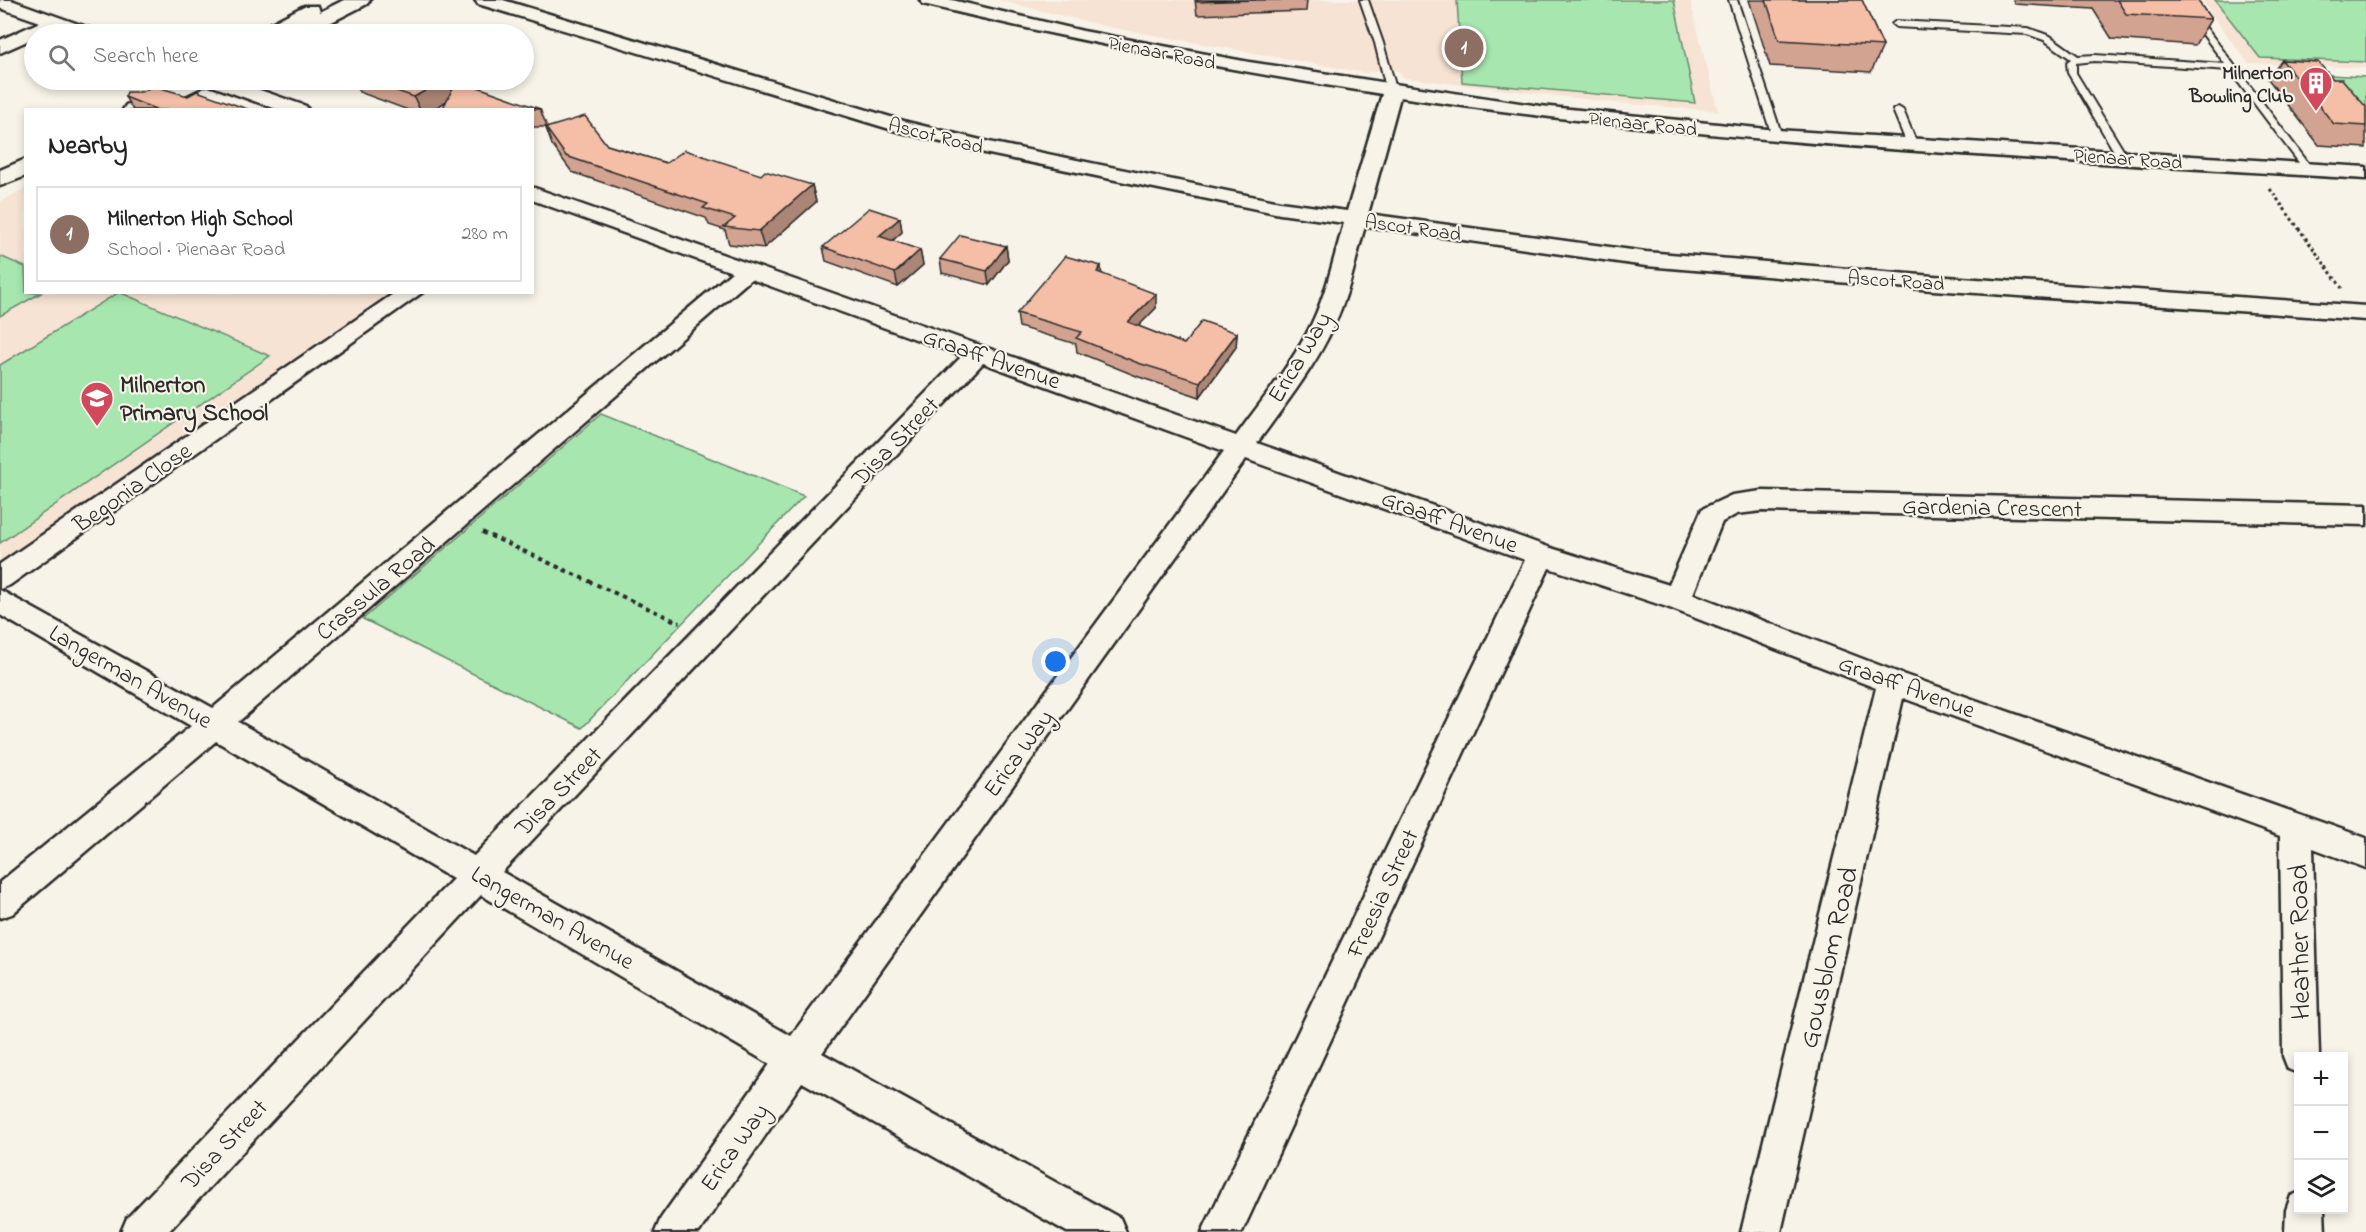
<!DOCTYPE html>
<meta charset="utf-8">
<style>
:root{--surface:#fff;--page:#f2f2f2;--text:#222;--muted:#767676;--line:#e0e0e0;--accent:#d1495b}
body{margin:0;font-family:"Indie Flower",sans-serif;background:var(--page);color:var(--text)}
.controls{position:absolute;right:18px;bottom:18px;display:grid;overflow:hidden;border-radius:0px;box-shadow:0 3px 9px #0003}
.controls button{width:54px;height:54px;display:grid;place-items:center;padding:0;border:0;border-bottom:2px solid var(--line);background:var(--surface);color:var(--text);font:30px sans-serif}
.you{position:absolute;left:1056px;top:662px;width:21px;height:21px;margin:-15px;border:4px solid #fff;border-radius:50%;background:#1a73e8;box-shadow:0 0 0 9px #1a73e833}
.badge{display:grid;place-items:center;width:39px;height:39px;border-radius:50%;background:var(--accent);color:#fff;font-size:20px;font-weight:700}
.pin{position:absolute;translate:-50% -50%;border:3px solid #fff;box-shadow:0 2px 6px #0006}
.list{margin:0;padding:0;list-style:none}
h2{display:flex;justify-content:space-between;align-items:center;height:78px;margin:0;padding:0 24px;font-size:26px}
h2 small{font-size:20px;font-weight:400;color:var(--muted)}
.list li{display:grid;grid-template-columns:39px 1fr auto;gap:18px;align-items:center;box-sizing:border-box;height:96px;margin:0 12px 12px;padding:0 12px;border:2px solid var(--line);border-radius:0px}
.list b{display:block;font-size:22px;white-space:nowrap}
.list p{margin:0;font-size:20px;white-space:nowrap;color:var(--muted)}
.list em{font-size:20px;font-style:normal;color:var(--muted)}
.icon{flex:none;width:33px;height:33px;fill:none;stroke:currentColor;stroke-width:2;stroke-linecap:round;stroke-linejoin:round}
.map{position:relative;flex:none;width:2366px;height:1232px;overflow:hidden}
.search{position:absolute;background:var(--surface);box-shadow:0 3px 9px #0003;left:24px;top:24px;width:510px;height:66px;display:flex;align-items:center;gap:15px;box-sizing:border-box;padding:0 21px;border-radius:33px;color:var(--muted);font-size:22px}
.panel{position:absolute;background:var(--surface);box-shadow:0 3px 9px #0003;left:24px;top:108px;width:510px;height:186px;border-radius:0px}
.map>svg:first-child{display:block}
.built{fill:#f6e3d4}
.green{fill:#a7e7af;stroke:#69896d;stroke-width:1.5}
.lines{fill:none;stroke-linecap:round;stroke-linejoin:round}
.service-casing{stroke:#2b2b2b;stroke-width:4}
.minor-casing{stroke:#2b2b2b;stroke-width:5}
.tertiary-casing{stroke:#2b2b2b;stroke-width:5}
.path-far1{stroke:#2b2b2b;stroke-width:3;stroke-dasharray:3 3;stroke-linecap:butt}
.path{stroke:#2b2b2b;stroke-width:4;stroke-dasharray:4.5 4.5;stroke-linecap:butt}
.service{fill:#f7f3e8;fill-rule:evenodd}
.minor{fill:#f7f3e8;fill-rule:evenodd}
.tertiary{fill:#f7f3e8;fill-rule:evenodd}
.wall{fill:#d2a390;stroke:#2b2b2b;stroke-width:1.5}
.shaded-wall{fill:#ab8575;stroke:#2b2b2b;stroke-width:1.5}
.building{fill:#f4bea7;stroke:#2b2b2b;stroke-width:1.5}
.labels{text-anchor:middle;stroke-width:4.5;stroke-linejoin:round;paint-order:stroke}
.far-street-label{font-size:20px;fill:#2b2b2b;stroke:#f7f3e8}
.far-poi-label{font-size:20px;font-weight:bold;fill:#2b2b2b;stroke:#f7f3e8;text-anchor:end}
.street-label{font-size:24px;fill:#2b2b2b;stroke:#f7f3e8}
.poi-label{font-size:24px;font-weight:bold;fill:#2b2b2b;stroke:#f7f3e8;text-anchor:start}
.near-street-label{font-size:28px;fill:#2b2b2b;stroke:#f7f3e8}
</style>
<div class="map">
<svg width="2366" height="1232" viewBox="0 0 2366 1232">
<rect width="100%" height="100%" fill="#f7f3e8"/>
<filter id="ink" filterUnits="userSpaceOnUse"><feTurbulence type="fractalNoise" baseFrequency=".0167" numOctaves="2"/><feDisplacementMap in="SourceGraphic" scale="12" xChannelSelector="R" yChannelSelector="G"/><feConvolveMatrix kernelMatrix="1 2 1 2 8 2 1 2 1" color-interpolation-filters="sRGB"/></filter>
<g filter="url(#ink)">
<path class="built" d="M998,0h692l28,111 -101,-8 -212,-25 -7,-7 -11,-2 -21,4 -258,-46z
M2201,0h165v68l-118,-5z
M25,188l1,104 364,1 -390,268v-359z"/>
<path class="green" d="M1457,0h217l21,103 -233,-21z
M2215,0h151v62l-106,-4z
M2329,75l37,2v41z
M0,256l25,11 1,25 15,1 -41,23z
M119,292l151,64 -270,187v-178z
M601,414l203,82 -222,232 -219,-109z"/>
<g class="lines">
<defs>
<path id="service" d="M1360,0h8l15,43 14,49 -2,2 -8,-2 -12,-49z
M1729,0h8l45,136 -2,2 -8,-2z
M2177,0h8l127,168v4h-6l-77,-102 -134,-9 -19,2v10l52,85 -5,3 -5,-3 -50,-85 -1,-11 4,-3 -27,-19 -17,-6 -131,-7 -4,-3 4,-3 132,7 22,8 28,20 17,-1 130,9z
M1898,107l5,3 14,34 -2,2 -8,-2 -14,-34z"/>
<path id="minor" d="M0,0h11l84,30 3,4h-25l-17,-6 -14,6h-8v4l-34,15v-13l40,-18 -40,-14z
M475,0h28l404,122 82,20 291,60 67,9 35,-117c-155,-24 -307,-53 -459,-90l-3,-4h32l131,31 166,31 291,44 237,24 589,37v12c-323,-20 -645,-34 -966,-82l-32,117 278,38 287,24 433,30v14l-433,-30 -287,-24 -281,-40c-8,27 -13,55 -23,80 -18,50 -54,95 -85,137l294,105 118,37 33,-76 30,-14 30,-4 604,14v20l-604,-14 -25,3 -15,8 -29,72 209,80 464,164v30l-53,-20 6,208h-21v17l-10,-4 -5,-13 -3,-220 -377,-138 -122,534h-40l135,-544 -209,-81 -118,-39 -307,664h-40l323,-672 -279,-101 -424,594 298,165 6,14h-59l-265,-150 -103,150h-44l6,-14 109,-154 -289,-169 -313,337h-47l6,-14 326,-339 -237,-138 -204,173 -12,4v-36l191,-156 -191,-111v-25l213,118 519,-436 -200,-72v-13l704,249c24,-33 51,-66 71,-103 18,-33 26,-73 37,-110l-64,-9 -291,-60 -96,-24 -415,-126zM751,279l211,77 -488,500 -236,-134zM983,363l241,88 -433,585 -289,-164z
M204,80h27l75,26 2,4h-29l-72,-26z
M396,292h27l-413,293 -10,4v-25z
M2298,1193v17h26l1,22h-40l1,-22 5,-14z"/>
<path id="tertiary" d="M344,0h26l-3,4 -59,30h-54l4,-4 46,-24h14l2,6z
M180,80h28l-3,5 -52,25h-30l3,-5z
M26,159v17l-26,10v-16z"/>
</defs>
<use href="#service" class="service-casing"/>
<use href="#minor" class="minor-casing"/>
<use href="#tertiary" class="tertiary-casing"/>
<path class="path-far1" d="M2270,189l72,99"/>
<path class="path" d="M482,532l198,91"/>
<use href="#service" class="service"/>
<use href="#minor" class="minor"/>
<use href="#tertiary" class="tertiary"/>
</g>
<path class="wall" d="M1195,0h112l-1,11 -109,4z
M1749,0h113l21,46 -12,26 -101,-6z
M2013,0h184l14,19 -16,26 -83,-6 -19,-30 -78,-5z
M2282,60l51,19 33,28v41l-47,-3 -51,-66z
M343,80h108l3,6 86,23 7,18h-15v-17l-85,-9 -15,9h-24l-49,-18 -5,-9z
M188,96l62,14h-117l-8,-13z
M546,128l61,17 59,18 95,12 51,10 4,17 -52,46 -35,-4 -4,-14 -16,-5 -3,-7 -134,-46 -20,-27z
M900,218l2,14 -10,9 28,9 3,15 -25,22 -72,-26 -3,-14z
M1006,246l2,14 -19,25 -47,-12 -2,-14z
M1101,273l55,35 -18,18 46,18 53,-11 -1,14 -36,50 -61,-20 -62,-25 -1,-8 -57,-17 -2,-14z"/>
<path class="shaded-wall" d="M444,80h7l7,14 -26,16h-12l-6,-13z
M812,185l4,17 -52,46 -5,-17z
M900,218l2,14 -20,18 -3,-14z
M1006,246l2,14 -19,25 -2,-14z
M920,250l3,15 -25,22 -3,-14z
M1101,266l1,14 -5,-8z
M1156,294v14l-27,28 -1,-14z
M1237,333l-1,14 -36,50v-15z"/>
<path class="building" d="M1197,0h59l-59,2z
M1766,0h96l21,46 -104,-6z
M2117,0h80l14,19 -85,-5z
M334,27l22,7h-37z
M2282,60l36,2 15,17h9l24,28v19l-32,-2z
M365,80h79l-30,17z
M457,80h1l82,29 -98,1z
M154,86l34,10 9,-5 53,19h-92l-33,-13 2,-5h14z
M585,116l22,29 59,18 19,-13 76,25 4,-4 47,14 -53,46 -35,-4 11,-9 -32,-10 5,-4 -142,-48 -20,-28z
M869,208l31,10 -21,18 41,14 -25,23 -72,-26z
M960,235l46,11 -19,25 -47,-12z
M1065,256l36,10 -4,6 59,22 -28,28 56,22 18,-23 35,12 -37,49 -62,-19 -62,-25 6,-6 -65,-19z"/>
</g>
<defs>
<symbol id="building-pin" viewBox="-11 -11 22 30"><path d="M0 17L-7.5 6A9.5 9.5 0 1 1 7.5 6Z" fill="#d1495b" stroke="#f7f3e8"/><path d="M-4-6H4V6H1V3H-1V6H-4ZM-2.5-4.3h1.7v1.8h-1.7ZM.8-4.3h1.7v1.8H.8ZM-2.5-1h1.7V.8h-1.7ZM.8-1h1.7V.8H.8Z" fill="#fff"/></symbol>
<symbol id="school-pin" viewBox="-11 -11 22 30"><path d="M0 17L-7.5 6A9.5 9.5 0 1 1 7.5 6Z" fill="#d1495b" stroke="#f7f3e8"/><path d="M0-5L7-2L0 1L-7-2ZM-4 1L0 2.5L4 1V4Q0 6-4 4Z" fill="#fff"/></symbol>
</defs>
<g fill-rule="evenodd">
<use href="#building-pin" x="2297" y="64" width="38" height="52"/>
<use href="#school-pin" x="78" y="379" width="38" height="52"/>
</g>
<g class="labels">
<g class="far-street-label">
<text transform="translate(1162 52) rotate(11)" y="7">Pienaar Road</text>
<text transform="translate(1643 123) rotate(6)" y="7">Pienaar Road</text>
<text transform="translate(936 135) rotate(14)" y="7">Ascot Road</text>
<text transform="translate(2128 158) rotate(4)" y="7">Pienaar Road</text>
<text transform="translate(1413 227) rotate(8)" y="7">Ascot Road</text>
<text transform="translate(1896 280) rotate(4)" y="7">Ascot Road</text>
</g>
<g class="far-poi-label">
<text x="2293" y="79">Milnerton<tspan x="2293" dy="23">Bowling Club</tspan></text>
</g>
<g class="street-label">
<text transform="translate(1299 357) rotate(-59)" y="8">Erica Way</text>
<text transform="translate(992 358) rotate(19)" y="8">Graaff Avenue</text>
<text transform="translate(895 441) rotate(-46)" y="8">Disa Street</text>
<text transform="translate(132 487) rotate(-35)" y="8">Begonia Close</text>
<text transform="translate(1992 507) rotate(1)" y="8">Gardenia Crescent</text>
<text transform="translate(1450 521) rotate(20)" y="8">Graaff Avenue</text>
<text transform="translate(375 588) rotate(-40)" y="8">Crassula Road</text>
<text transform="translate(131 676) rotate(30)" y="8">Langerman Avenue</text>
<text transform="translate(1907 686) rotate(20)" y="8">Graaff Avenue</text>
<text transform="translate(1018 753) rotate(-54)" y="8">Erica Way</text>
<text transform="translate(558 791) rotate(-46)" y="8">Disa Street</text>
<text transform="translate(1382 893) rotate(-65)" y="8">Freesia Street</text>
<text transform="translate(553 917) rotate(30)" y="8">Langerman Avenue</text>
<text transform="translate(224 1144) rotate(-47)" y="8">Disa Street</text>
<text transform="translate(734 1147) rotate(-55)" y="8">Erica Way</text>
</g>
<g class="poi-label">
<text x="120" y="392">Milnerton<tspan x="120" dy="28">Primary School</tspan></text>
</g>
<g class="near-street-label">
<text transform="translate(2298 942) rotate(-91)" y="10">Heather Road</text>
<text transform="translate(1827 957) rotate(-77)" y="10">Gousblom Road</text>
</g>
</g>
</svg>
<div class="controls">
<button>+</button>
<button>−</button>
<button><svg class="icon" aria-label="layers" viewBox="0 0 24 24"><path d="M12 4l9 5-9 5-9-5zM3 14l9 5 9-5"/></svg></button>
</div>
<div class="you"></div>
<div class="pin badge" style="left:1464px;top:48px;background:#8d6e63">1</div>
<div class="search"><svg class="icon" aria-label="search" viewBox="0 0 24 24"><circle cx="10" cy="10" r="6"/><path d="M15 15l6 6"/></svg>Search here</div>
<section class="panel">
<h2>Nearby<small></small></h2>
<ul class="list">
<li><span class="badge" style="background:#8d6e63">1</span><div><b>Milnerton High School</b><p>School · Pienaar Road</p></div><em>280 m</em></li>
</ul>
</section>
</div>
